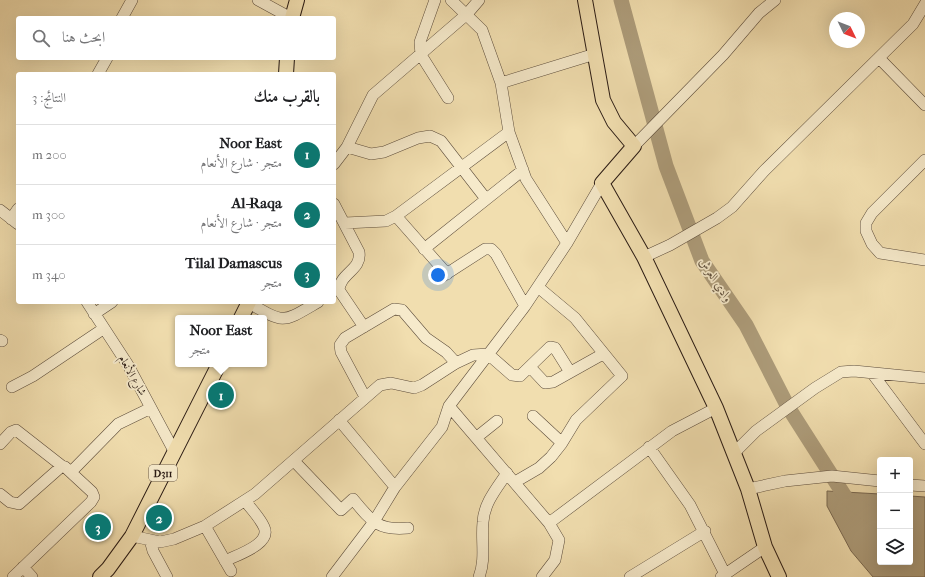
<!DOCTYPE html>
<html lang="ar">
<meta charset="utf-8">
<style>
:root{--surface:#fff;--page:#f2f2f2;--text:#202124;--muted:#757577;--line:#e0e0e0;--accent:#0f766e}
body{margin:0;font-family:"IM FELL French Canon",Amiri,serif;background:var(--page);color:var(--text);direction:rtl}
.controls{position:absolute;right:12px;bottom:12px;display:grid;overflow:hidden;border-radius:4px;box-shadow:0 4px 16px #0002}
.controls button{width:36px;height:36px;display:grid;place-items:center;padding:0;border:0;border-bottom:1px solid var(--line);background:var(--surface);color:var(--text);font:20px sans-serif}
.compass{position:absolute;left:829px;top:12px;width:36px;height:36px;border-radius:50%;background:var(--surface);box-shadow:0 4px 16px #0002;rotate:133deg}
.you{position:absolute;left:438px;top:275px;width:14px;height:14px;margin:-10px;border:3px solid #fff;border-radius:50%;background:#1a73e8;box-shadow:0 0 0 6px #1a73e833}
.badge{display:grid;place-items:center;width:26px;height:26px;border-radius:50%;background:var(--accent);color:#fff;font-size:13px;font-weight:700}
.pin{position:absolute;translate:-50% -50%;border:2px solid #fff;box-shadow:0 1px 4px #0006}
.popup{position:absolute;left:175px;top:315px;width:92px;height:52px;box-sizing:border-box;display:grid;place-content:center;border-radius:4px;background:var(--surface);filter:drop-shadow(0 1px 3px #0005);font-size:13px;white-space:nowrap;color:var(--muted)}
.popup b{font-size:15px;color:var(--text)}
.popup::after{content:'';position:absolute;left:50%;top:100%;margin-left:-8px;border:8px solid transparent;border-top-color:var(--surface)}
.list{margin:0;padding:0;list-style:none}
h2{display:flex;justify-content:space-between;align-items:center;height:52px;margin:0;padding:0 16px;font-size:17px}
h2 small{font-size:13px;font-weight:400;color:var(--muted)}
.list li{display:grid;grid-template-columns:26px 1fr auto;gap:12px;align-items:center;box-sizing:border-box;height:60px;padding:0 16px;border-top:1px solid var(--line)}
.list b{display:block;font-size:15px;white-space:nowrap}
.list p{margin:0;font-size:13px;white-space:nowrap;color:var(--muted)}
.list em{font-size:13px;font-style:normal;color:var(--muted)}
.icon{flex:none;width:22px;height:22px;fill:none;stroke:currentColor;stroke-width:2;stroke-linecap:round;stroke-linejoin:round}
.map{position:relative;flex:none;width:925px;height:577px;overflow:hidden;direction:ltr}
.search{position:absolute;background:var(--surface);box-shadow:0 4px 16px #0002;left:16px;top:16px;width:320px;height:44px;display:flex;align-items:center;gap:10px;box-sizing:border-box;padding:0 14px;border-radius:4px;color:var(--muted);font-size:15px}
.panel{position:absolute;background:var(--surface);box-shadow:0 4px 16px #0002;left:16px;top:72px;width:320px;height:232px;border-radius:4px;direction:rtl}
.map>svg:first-child{display:block}
.water{fill:#ad9c7a;stroke:#796851}
.lines{fill:none;stroke-linecap:round;stroke-linejoin:round}
.river{stroke:#ad9c7a;stroke-width:15}
.minor-casing{stroke:#5c4c3b;stroke-width:12}
.major-casing{stroke:#2a1b14;stroke-width:16}
.minor{stroke:#f6eacb;stroke-width:11}
.major{stroke:#f1deaf;stroke-width:14}
.labels{text-anchor:middle;stroke-width:3.5;stroke-linejoin:round;paint-order:stroke}
.shield{fill:#f6eacb;stroke:#67594b;stroke-width:1}
.shield-label{font-size:10px;font-weight:bold;fill:#2a1b14}
.street-label{font-size:11px;fill:#2a1b14;stroke:#f6eacb}
.water-label{font-size:12px;font-style:italic;fill:#5e4f3d;stroke:#f6eacb}
</style>
<div class="map">
<svg width="925" height="577" viewBox="0 0 925 577">
<rect width="100%" height="100%" fill="#f1deaf"/>
<filter id="stains"><feTurbulence type="fractalNoise" baseFrequency=".005" numOctaves="4"/><feColorMatrix values="0 0 0 0 .2 0 0 0 0 .09 0 0 0 0 .02 0 0 0 .5 -.17"/></filter>
<radialGradient id="worn" r=".72"><stop offset=".6" stop-color="#630" stop-opacity="0"/><stop offset="1" stop-color="#630" stop-opacity=".3"/></radialGradient>
<path class="water" d="M827,491l53,3v68h30v-66l15,1v80h-52l-22,-26 -24,-45z"/>
<g class="lines">
<path class="river" d="M621,0l45,166 36,95 44,64 42,82 58,91 34,25"/>
<defs>
<path id="minor" d="M258,0l33,18
M435,0l-15,42 1,13 27,43
M451,0l31,30 19,53
M122,18l10,-18
M879,58l46,47
M98,74l9,-16
M634,146l89,-91 36,-42 16,-13
M347,147l26,-52 94,-81 12,-14
M925,160l-53,53 -6,10v8l6,13 8,9 45,7
M334,164l13,-17 24,7 13,-2 34,-14 12,-2 11,5 45,58
M334,204l25,48c3,18 -19,21 -20,38l25,37
M0,210l18,14
M396,216l51,58
M11,219l7,-10
M345,223l41,-2 10,-5 113,-84
M567,243l-41,-64 -17,-47 -8,-49 94,-29
M424,249l99,-79
M644,257l26,-12 47,-27 15,-11 32,-36 149,-147 12,-20
M440,278l45,-29h6l5,5 29,52
M87,302l41,63 46,86
M249,303c36,21 33,20 69,-1
M94,314l18,-12
M0,340l2,1
M530,367l15,16 8,-1 50,-28
M872,373l53,71
M12,387l21,-11 70,-47
M365,397l-24,-45 -1,-7 5,-7 49,-29 8,1 24,28 20,14 10,11
M449,406l100,117 10,17 -4,20 -13,17
M533,416l29,27
M339,420l56,67
M477,437l20,-16
M0,444l11,-12 5,-2 46,36
M649,447l41,58 35,69
M734,453l22,-22 59,-43 26,-16 13,-1 71,7
M294,461l47,49 12,-11c18,22 25,32 55,29
M71,472l47,-48 33,-16
M515,482l24,-14 12,-11 11,-14 14,-23 46,-44 -47,-58 -37,-31
M910,485l15,1
M748,489l37,-8 47,-5 48,5
M0,494l10,8 9,2 43,-38 3,1 27,25 2,5 -3,5 -78,75
M549,523l123,-92 44,-23
M205,526l26,45
M132,536l28,6 14,-3 31,-13 50,-32 125,-109 11,-2 23,5 8,-3 34,-22 17,-8 15,-1 24,21 8,1 30,-29 5,1 15,24
M150,540l3,11 14,26
M225,561c12,-6 47,-17 39,-34 -4,-9 -12,-17 -18,-25
M23,567l9,10
M332,577l41,-54 22,-36 47,-60 7,-21 76,-100 42,-63 35,-60
M479,577c7,-18 2,-36 4,-55 1,-19 14,-34 24,-49
M630,577l75,-46
M721,577l44,-30"/>
<path id="major" d="M585,0l18,100 11,22 20,24 -32,37 42,74 72,151 32,81 17,58 14,30
M292,18l5,-18
M286,74l1,-16
M241,318l8,-16
M100,577l8,-8 24,-33 87,-172"/>
</defs>
<use href="#minor" class="minor-casing"/>
<use href="#major" class="major-casing"/>
<use href="#minor" class="minor"/>
<use href="#major" class="major"/>
</g>
<g class="labels">
<rect class="shield" x="149" y="465" width="28" height="16" rx="3"/>
<g class="shield-label">
<text x="163" y="477">D311</text>
</g>
<g class="street-label">
<text transform="translate(133 375) rotate(60)" y="4">شارع الأنعام</text>
</g>
<g class="water-label">
<text transform="translate(716 280) rotate(57)" y="4">وادي العرش</text>
</g>
</g>
<rect width="100%" height="100%" filter="url(#stains)"/>
<rect width="100%" height="100%" fill="url(#worn)"/>
</svg>
<div class="controls">
<button>+</button>
<button>−</button>
<button><svg class="icon" aria-label="layers" viewBox="0 0 24 24"><path d="M12 4l9 5-9 5-9-5zM3 14l9 5 9-5"/></svg></button>
</div>
<svg class="compass" viewBox="-18 -18 36 36"><path d="M0-13l5 13h-10z" fill="#e53935"/><path d="M0 13l5-13h-10z" fill="#757577"/></svg>
<div class="you"></div>
<div class="pin badge" style="left:221px;top:395px">1</div>
<div class="popup"><b>Noor East</b>متجر</div>
<div class="pin badge" style="left:159px;top:518px">2</div>
<div class="pin badge" style="left:98px;top:527px">3</div>
<div class="search"><svg class="icon" aria-label="search" viewBox="0 0 24 24"><circle cx="10" cy="10" r="6"/><path d="M15 15l6 6"/></svg>ابحث هنا</div>
<section class="panel">
<h2>بالقرب منك<small>النتائج: 3</small></h2>
<ul class="list">
<li><span class="badge">1</span><div><b>Noor East</b><p>متجر · شارع الأنعام</p></div><em>200 m</em></li>
<li><span class="badge">2</span><div><b>Al-Raqa</b><p>متجر · شارع الأنعام</p></div><em>300 m</em></li>
<li><span class="badge">3</span><div><b>Tilal Damascus</b><p>متجر</p></div><em>340 m</em></li>
</ul>
</section>
</div>
